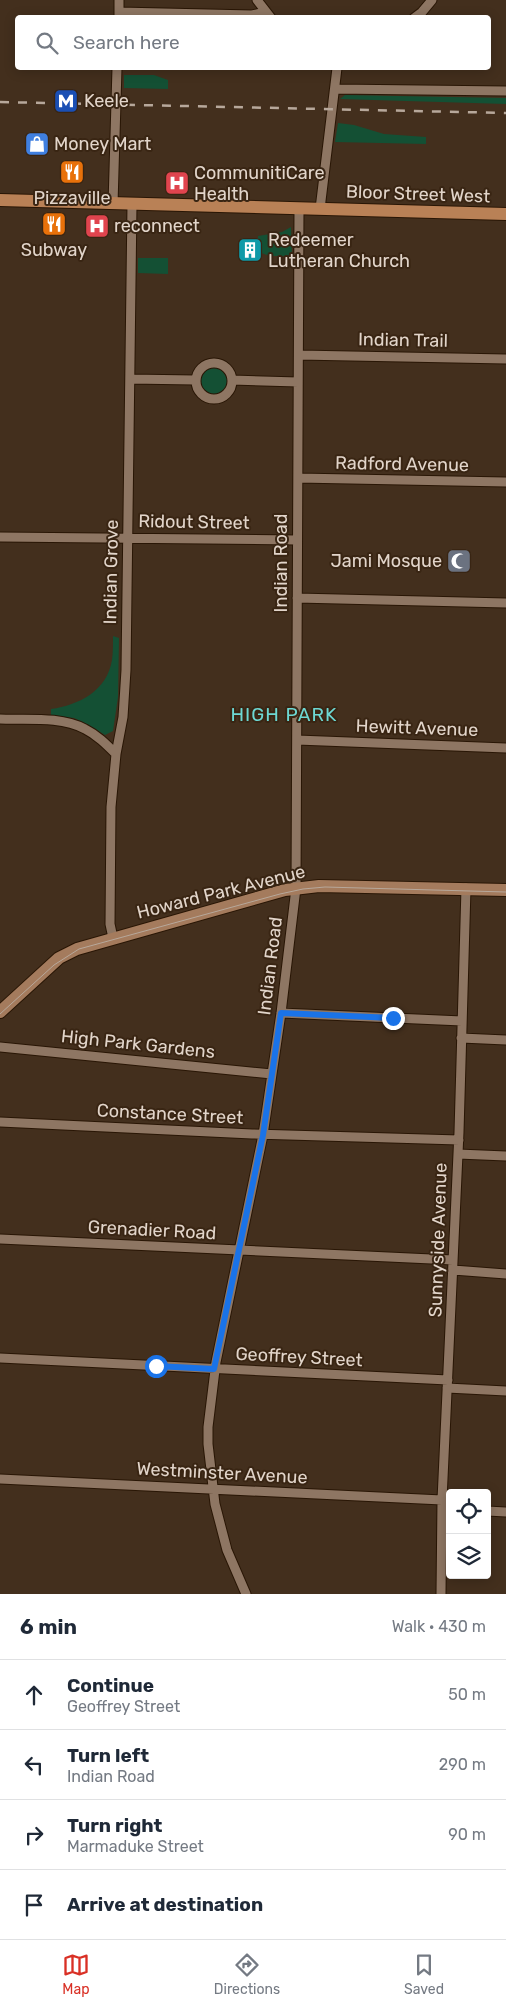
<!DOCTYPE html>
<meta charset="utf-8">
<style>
:root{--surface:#fff;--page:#f2f2f3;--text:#1f2937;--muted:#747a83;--line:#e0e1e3;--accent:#d93025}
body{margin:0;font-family:Rubik,sans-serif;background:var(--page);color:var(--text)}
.controls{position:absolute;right:15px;bottom:15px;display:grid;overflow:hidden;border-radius:5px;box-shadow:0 2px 12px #0003}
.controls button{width:45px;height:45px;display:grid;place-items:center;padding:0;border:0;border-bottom:1px solid var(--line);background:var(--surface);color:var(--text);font:25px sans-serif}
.stop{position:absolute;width:15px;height:15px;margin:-11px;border:4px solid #1a73e8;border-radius:50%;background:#fff}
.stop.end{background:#1a73e8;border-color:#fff;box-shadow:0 1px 5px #0008}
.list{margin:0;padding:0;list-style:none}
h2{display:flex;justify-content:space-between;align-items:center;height:65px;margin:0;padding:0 20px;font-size:21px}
h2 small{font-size:16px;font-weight:400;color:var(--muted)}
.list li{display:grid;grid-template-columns:32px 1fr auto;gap:15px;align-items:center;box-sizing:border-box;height:70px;padding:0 20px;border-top:1px solid var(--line)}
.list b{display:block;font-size:19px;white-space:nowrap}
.list p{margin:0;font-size:16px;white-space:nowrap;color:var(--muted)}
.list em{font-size:16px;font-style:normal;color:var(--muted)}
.icon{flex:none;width:28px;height:28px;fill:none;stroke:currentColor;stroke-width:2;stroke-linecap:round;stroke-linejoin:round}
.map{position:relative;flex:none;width:506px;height:1594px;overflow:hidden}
.search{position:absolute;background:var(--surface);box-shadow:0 2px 12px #0003;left:15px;right:15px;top:15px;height:55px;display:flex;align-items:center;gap:12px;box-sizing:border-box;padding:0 18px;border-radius:5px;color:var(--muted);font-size:19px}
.sheet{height:345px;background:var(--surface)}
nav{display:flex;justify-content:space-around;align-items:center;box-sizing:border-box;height:70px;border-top:1px solid var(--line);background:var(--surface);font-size:14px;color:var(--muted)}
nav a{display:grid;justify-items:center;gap:2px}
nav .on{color:var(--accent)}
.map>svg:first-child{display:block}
.green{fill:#145034}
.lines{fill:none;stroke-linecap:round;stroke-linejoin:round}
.street-casing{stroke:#291605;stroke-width:11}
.secondary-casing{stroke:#291605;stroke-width:14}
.primary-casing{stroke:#291605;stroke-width:14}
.street{stroke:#8e7663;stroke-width:9}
.secondary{stroke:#a47b5d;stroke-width:12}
.primary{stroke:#b98156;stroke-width:12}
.tram{stroke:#b7a89b;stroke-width:1}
.rail{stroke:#b7a89b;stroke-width:2.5;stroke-dasharray:9 9;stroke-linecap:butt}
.route{stroke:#1a73e8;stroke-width:6}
.labels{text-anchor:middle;stroke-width:4;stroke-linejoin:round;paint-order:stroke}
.poi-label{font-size:18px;fill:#e2d5ca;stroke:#392513;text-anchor:start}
.street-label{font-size:18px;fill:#e2d5ca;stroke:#392513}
.neighbourhood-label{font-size:19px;letter-spacing:1px;fill:#6dd8d3;stroke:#392513}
</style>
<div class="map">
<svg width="506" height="1594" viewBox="0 0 506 1594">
<rect width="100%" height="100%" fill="#432f1d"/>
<path class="green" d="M124,75h30l14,5v9l-44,-1z
M345,95l161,3v6l-166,-5z
M338,123l16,2 30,9 42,3v7l-91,-2z
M291,227l1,29h-22l-12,-4v-16l24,-4z
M138,258h30v16l-30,-1z
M200 380a14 14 0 1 1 28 0a14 14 0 1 1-28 0Z
M113,636l6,2 -1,59 -5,34 -8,4 -18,-11 -13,-6 -23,-2v-7c28,-4 56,-18 61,-49 1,-7 1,-16 1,-24z"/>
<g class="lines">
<defs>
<path id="street" d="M257,0l14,18
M119,12l133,3 13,-3
M119,17v-17
M414,18l8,-6 10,-12
M335,89l171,2
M113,204l4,-136
M320,209l17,-141
M299,355l207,4
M196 381a18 18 0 1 1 36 0a18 18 0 1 1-36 0Z
M130,379l65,1
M232,380l66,2
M298,478l208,4
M0,537l297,3
M297,598l209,5
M0,719c27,1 61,-3 85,10 12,6 21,15 31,25
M297,740l209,8
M113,938l-3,-14 1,-117 5,-53 7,-37 3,-47 6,-466
M281,1013l181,8
M461,1038l45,2
M0,1047l272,27
M0,1122l252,12 207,6
M458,1154l48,2
M0,1239l453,21
M453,1270l53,4
M0,1358l448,22
M447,1388l59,3
M0,1479l442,21
M487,1511l19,1
M246,1594l-19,-44 -12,-46 -7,-60v-17l8,-65 47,-227 18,-122 15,-125 3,-679
M441,1594l1,-94 17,-368 7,-244"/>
<path id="secondary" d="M0,1012l59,-54 18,-9 208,-59 34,-4 187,4"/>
<path id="primary" d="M0,200l506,14"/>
</defs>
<use href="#street" class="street-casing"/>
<use href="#secondary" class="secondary-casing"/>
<use href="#primary" class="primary-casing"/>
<use href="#street" class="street"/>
<use href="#secondary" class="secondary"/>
<use href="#primary" class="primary"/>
<path class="tram" d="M0,1014l54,-49 25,-16 201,-55 23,-5 22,-2 181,5"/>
<path class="rail" d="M0,102l506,11"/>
</g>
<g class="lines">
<path class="route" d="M156,1366l58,3 49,-234 18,-122 112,5"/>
</g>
<defs>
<symbol id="metro-square" viewBox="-11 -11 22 22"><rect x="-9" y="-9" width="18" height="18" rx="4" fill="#1a4fb4" stroke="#392513"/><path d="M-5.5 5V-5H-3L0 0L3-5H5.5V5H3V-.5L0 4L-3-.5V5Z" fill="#fff"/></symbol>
<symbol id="shop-square" viewBox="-11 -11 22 22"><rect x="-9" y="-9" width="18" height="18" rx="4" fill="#3f7fe0" stroke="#392513"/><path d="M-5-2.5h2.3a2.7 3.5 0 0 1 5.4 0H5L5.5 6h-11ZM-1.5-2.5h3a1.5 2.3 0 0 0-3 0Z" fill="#fff"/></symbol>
<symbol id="restaurant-square" viewBox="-11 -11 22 22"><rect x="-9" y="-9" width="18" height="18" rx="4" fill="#e8710a" stroke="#392513"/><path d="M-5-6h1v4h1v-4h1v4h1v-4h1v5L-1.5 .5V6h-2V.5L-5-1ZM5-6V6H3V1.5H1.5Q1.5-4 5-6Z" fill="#fff"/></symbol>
<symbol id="hospital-square" viewBox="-11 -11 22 22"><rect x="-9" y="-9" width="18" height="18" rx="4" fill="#e0444e" stroke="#392513"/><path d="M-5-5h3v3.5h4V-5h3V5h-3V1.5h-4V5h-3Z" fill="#fff"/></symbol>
<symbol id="building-square" viewBox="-11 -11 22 22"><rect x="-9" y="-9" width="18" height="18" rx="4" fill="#0f9aa8" stroke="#392513"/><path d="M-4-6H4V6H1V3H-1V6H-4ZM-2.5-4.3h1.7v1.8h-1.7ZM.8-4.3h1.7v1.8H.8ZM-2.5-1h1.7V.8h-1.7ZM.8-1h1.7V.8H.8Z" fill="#fff"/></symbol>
<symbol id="mosque-square" viewBox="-11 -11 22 22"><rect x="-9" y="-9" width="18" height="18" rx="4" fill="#6b7280" stroke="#392513"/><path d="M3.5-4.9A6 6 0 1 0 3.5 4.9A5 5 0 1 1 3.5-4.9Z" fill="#fff"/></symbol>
</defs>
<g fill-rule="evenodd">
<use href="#metro-square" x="52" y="87" width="28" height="28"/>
<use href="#shop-square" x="23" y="130" width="28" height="28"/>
<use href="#restaurant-square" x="58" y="158" width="28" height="28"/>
<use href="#hospital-square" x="163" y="169" width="28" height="28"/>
<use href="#restaurant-square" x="40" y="210" width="28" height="28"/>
<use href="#hospital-square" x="83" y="212" width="28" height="28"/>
<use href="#building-square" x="236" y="236" width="28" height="28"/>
<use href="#mosque-square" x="445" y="547" width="28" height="28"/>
</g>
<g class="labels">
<g class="poi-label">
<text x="84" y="107">Keele</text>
<text x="54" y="150">Money Mart</text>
<text x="194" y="179">CommunitiCare<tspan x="194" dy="21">Health</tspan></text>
<text x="72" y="204" text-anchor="middle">Pizzaville</text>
<text x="114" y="232">reconnect</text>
<text x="268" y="246">Redeemer<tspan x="268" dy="21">Lutheran Church</tspan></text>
<text x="54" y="256" text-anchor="middle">Subway</text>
<text x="442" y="567" text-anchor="end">Jami Mosque</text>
</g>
<g class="street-label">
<text transform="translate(418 194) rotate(2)" y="6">Bloor Street West</text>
<text transform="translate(403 340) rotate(1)" y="6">Indian Trail</text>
<text transform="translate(402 464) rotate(1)" y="6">Radford Avenue</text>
<text transform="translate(194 522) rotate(1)" y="6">Ridout Street</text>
<text transform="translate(281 563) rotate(-90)" y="6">Indian Road</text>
<text transform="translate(111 572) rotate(-89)" y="6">Indian Grove</text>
<text transform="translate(417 728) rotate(2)" y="6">Hewitt Avenue</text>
<text transform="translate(221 892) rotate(-14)" y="6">Howard Park Avenue</text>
<text transform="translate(270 966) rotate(-83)" y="6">Indian Road</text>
<text transform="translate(138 1044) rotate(6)" y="6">High Park Gardens</text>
<text transform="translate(170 1114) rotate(3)" y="6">Constance Street</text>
<text transform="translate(152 1230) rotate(3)" y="6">Grenadier Road</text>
<text transform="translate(438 1240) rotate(-88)" y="6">Sunnyside Avenue</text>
<text transform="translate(299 1357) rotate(3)" y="6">Geoffrey Street</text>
<text transform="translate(222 1473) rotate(3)" y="6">Westminster Avenue</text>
</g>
<g class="neighbourhood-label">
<text x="284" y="721">HIGH PARK</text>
</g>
</g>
</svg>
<div class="controls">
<button><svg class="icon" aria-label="locate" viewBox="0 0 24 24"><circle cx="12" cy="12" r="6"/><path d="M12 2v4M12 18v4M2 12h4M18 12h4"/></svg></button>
<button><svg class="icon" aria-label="layers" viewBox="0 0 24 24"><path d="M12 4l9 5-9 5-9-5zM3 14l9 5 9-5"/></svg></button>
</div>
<div class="stop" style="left:156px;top:1366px"></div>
<div class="stop end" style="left:393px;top:1018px"></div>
<div class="search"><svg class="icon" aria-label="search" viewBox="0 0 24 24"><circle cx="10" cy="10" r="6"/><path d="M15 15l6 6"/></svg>Search here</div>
</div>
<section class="sheet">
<h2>6 min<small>Walk · 430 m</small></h2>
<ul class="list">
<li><svg class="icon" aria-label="ahead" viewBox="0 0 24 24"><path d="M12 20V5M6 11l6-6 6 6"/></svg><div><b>Continue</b><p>Geoffrey Street</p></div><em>50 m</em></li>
<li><svg class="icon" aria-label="left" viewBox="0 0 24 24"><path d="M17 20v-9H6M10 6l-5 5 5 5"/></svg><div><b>Turn left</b><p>Indian Road</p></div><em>290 m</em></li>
<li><svg class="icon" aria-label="right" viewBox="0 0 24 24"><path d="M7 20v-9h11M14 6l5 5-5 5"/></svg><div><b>Turn right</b><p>Marmaduke Street</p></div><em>90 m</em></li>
<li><svg class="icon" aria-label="arrive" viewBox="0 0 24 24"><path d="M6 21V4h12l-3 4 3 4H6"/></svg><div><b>Arrive at destination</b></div></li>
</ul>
</section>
<nav>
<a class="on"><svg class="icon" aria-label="map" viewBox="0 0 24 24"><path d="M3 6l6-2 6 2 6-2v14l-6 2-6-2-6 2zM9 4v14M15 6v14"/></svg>Map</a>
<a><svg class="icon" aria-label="directions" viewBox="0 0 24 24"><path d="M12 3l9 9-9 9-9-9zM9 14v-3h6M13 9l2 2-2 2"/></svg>Directions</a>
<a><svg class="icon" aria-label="saved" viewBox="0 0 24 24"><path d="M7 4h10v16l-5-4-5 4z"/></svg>Saved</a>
</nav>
